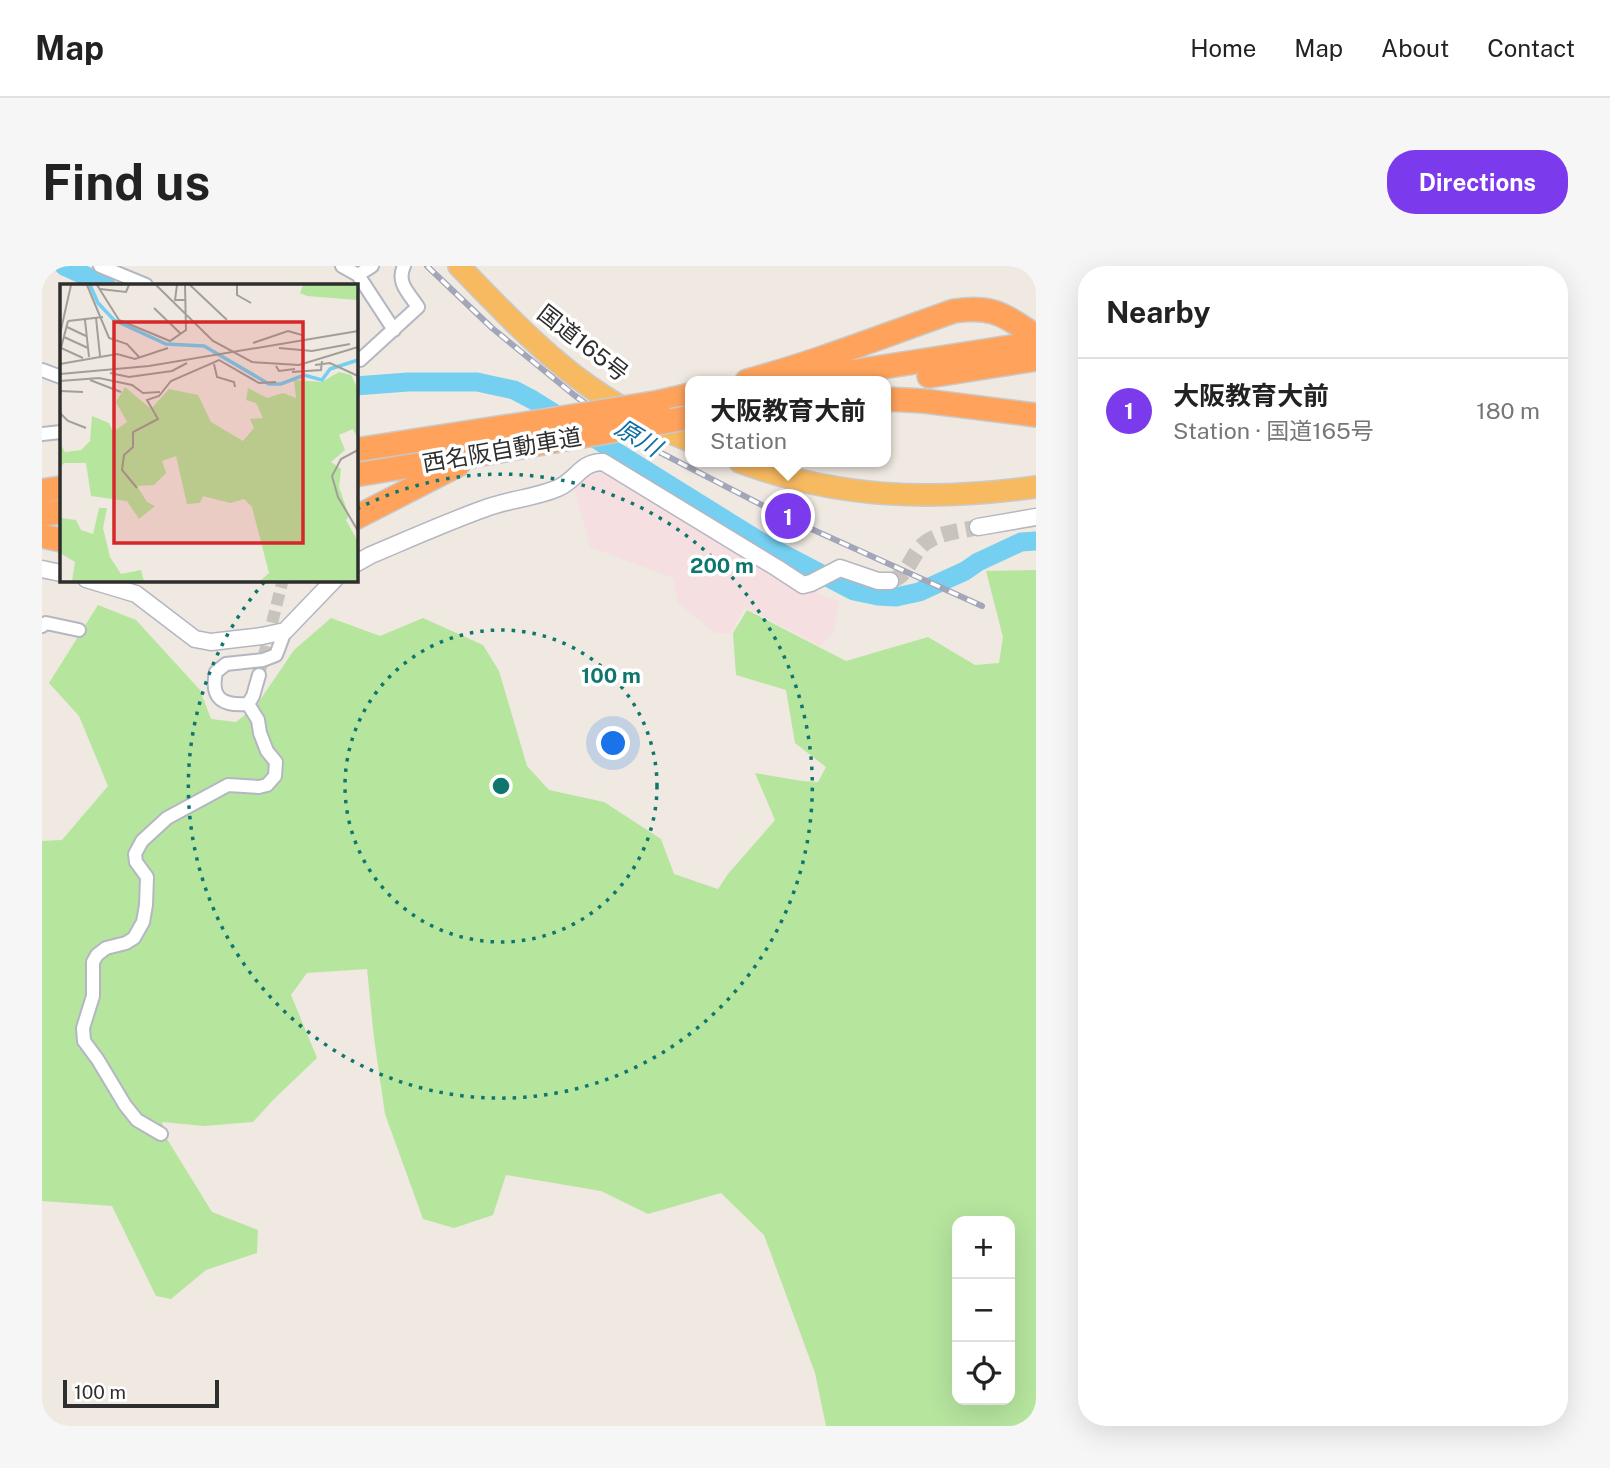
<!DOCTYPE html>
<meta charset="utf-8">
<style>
:root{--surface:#fff;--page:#f6f6f6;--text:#222;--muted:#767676;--line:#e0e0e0;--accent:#7c3aed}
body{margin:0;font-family:"Public Sans","Noto Sans JP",sans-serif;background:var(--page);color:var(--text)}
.controls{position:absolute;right:21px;bottom:21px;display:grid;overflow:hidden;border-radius:14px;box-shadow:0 7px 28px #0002}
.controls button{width:63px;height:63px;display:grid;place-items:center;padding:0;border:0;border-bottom:2px solid var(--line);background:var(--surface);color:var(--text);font:35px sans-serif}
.scale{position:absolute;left:21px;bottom:18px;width:156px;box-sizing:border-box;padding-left:7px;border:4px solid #2e2e2e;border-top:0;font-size:19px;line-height:24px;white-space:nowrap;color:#2e2e2e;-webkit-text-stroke:5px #fff;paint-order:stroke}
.you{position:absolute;left:572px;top:478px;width:24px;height:24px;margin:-18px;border:5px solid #fff;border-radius:50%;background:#1a73e8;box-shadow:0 0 0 10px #1a73e833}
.badge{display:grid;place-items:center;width:46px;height:46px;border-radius:50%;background:var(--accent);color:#fff;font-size:23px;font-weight:700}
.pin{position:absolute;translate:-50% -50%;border:4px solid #fff;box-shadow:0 2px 7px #0006}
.popup{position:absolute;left:643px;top:110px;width:206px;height:91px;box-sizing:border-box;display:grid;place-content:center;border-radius:14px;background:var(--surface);filter:drop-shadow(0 2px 5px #0005);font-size:23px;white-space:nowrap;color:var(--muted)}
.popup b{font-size:26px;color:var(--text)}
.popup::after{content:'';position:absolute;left:50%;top:100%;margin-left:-14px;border:14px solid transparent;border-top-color:var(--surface)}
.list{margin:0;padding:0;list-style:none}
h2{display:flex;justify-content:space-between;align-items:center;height:91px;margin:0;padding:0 28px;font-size:30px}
h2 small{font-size:23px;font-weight:400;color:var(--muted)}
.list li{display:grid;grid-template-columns:46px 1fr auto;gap:21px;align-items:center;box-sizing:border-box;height:105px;padding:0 28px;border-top:2px solid var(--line)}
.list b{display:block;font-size:26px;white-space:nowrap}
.list p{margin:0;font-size:23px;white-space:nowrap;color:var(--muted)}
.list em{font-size:23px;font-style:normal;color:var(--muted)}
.icon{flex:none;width:38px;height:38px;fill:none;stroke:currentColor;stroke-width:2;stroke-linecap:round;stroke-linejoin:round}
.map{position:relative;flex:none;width:994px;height:1160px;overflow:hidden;border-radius:28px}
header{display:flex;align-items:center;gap:42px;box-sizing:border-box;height:98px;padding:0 35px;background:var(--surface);border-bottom:2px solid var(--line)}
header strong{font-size:33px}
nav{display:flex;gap:38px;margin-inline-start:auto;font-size:24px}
.intro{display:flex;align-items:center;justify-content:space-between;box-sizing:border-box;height:168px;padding:0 42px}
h1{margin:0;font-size:49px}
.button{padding:18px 32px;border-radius:28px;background:var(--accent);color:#fff;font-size:24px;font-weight:700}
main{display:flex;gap:42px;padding:0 42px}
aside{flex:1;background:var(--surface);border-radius:28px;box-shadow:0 7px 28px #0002}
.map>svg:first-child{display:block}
.medical{fill:#f5dfe0}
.green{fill:#b6e59e;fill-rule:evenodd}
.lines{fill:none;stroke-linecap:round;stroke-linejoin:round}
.river{stroke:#75cff0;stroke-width:19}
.minor-tunnel{stroke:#c8c4bd;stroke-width:12;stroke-dasharray:12 6;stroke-linecap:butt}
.tertiary-tunnel{stroke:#c8c4bd;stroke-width:16;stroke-dasharray:16 8;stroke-linecap:butt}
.minor-casing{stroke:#b4b7c1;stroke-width:16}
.tertiary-casing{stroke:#b4b7c1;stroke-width:19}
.trunk-casing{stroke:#c9c9c9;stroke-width:24}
.motorway-casing{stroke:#c9c9c9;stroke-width:26}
.minor{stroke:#fff;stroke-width:12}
.tertiary{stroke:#fff;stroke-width:16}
.trunk{stroke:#f8ba60;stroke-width:21}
.motorway{stroke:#ffa35c;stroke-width:23}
.rail-casing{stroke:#a3a6b8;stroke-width:6}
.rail{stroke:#fff;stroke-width:3.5;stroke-dasharray:10;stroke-linecap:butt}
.motorway-bridge-casing{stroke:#c9c9c9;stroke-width:26;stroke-linecap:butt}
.motorway-bridge{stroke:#ffa35c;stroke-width:23}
.ring{fill:none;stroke:#0f766e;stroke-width:3.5;stroke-dasharray:3.5 7}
.labels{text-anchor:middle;stroke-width:7;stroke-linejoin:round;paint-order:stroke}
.street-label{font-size:23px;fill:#2e2e2e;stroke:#fff}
.water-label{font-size:24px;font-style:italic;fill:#0d6fa3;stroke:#fff}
.inset-river{fill:none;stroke:#75cff0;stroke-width:3.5}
.inset-road{fill:none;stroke:#a29e99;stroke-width:2}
.view{fill:#d62828;fill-opacity:0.15;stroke:#d62828;stroke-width:3.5}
.inset-edge{fill:none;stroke:#2e2e2e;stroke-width:3.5}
.centre{fill:#0f766e;stroke:#fff;stroke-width:3.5}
.ring-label{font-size:21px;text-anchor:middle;font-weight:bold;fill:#0f766e;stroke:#fff;stroke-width:7;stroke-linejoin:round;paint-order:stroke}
</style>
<header>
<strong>Map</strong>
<nav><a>Home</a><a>Map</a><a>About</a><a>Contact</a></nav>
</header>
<div class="intro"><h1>Find us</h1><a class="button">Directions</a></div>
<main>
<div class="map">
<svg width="994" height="1160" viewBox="0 0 994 1160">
<rect width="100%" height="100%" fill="#efe9e1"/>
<path class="medical" d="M559,202l196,117 43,17 -7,31 -13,13 -75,-39 -15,27 -15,-1 -37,-30 -5,-25 -83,-31 -16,-60 16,-17z"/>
<path class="green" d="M994,304v856h-210l-11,-53 -51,-138 -43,-42 -73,21 -47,-23 -95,-16 -13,40 -39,13 -31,-9 -38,-105 -11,-76 -7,-69 -60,4 -16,22 26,63 -44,42 -20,22 -49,4 -42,-4 5,17 45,73 46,18 -1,23 -51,17 -35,29 -15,-3 -44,-90 -70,-5v-360l20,-1 46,-54 -29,-70 -30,-33 49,-78 38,15 64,70 11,29 25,3 20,-16 38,-56 37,-32 49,18 43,-18 60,27 16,26 28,95 22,24 55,12 57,37 13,35 44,15 10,-15 47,-54 -20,-47 47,8 16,1 8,-15 -31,-24 -9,-53 -50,-15 -3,-42 14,-23 99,51 82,-24 47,28 24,-2 4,-26 -17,-66zM915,955h53v179h-53z"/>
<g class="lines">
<path class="river" d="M22,0l42,19
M313,120l53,-4h69l37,8 19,10 196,122 39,24 86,45 24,5 18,1 23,-5 46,-21 13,-9 43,-20 15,-1"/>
<path class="minor-tunnel" d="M217,409l24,-96"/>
<path class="tertiary-tunnel" d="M848,315c21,-6 20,-29 38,-40 14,-9 34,-10 50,-14"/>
<defs>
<path id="minor" d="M58,0l46,19
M300,0l16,9 36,55
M316,9l14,-9
M313,94h5l58,-53c-9,-14 -22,-24 -14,-41
M0,104l19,7
M0,168l19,-2
M0,360l4,-3 33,7
M206,438c-25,2 -38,-5 -32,-32l10,-8 37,-4 13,-5 9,-24
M206,438l5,-8 6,-21
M119,868l-24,-14 -12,-15 -27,-45 -14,-19 -1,-13 10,-32v-34l4,-7 9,-7 20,-5 8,-5 9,-16 3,-17 1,-28 -11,-15 -1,-8 7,-13 25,-23 61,-33 31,2 8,-2 8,-9 1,-14 -9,-11 -7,-18 -2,-13 -10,-16"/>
<path id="tertiary" d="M936,261l58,-10
M313,298l16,-9c38,-16 76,-33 115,-47 24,-9 49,-10 72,-20 19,-8 22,-26 45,-26l174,106 26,17 8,-2 29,-15 38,13h12
M0,303l19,4
M44,313l50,15 59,45 16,3 51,-6 23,-5 50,-52"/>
<path id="trunk" d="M417,0c33,34 65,68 101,98 38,32 84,58 130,77
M698,196c99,37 193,39 296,25"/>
<path id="motorway" d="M887,110l107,-17
M705,115c71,-19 138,-46 207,-70 33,-5 47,1 74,20
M751,115l243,-38
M844,133l38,2 112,14
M618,136l30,-7
M313,184l176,-27
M313,209l122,-20 77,-14
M0,225l19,-3
M0,248l19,-2
M313,252l103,-53
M0,270l19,4"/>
</defs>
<use href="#minor" class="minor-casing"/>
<use href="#tertiary" class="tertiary-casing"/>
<use href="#trunk" class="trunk-casing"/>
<use href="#motorway" class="motorway-casing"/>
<use href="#minor" class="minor"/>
<use href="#tertiary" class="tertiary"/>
<use href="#trunk" class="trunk"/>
<use href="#motorway" class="motorway"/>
<defs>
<path id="rail" d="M385,0l65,62 82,67 62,45 151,78 195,88"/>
</defs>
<use href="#rail" class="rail-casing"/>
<use href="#rail" class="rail"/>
<defs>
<path id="motorway-bridge" d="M489,157l129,-21
M512,175l132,-23"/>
</defs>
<use href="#motorway-bridge" class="motorway-bridge-casing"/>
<use href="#motorway-bridge" class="motorway-bridge"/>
</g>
<g class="ring">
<circle cx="459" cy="520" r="156"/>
<path d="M315 243A312 312 0 1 1 225 313"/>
</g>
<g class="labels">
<g class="street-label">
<text transform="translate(541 77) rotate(38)" y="8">国道165号</text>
<text transform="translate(460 184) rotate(-10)" y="8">西名阪自動車道</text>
</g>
<g class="water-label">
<text transform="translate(596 172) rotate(31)" y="8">原川</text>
</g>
</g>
<g transform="translate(18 18)">
<rect width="298" height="298" fill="#efe9e1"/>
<path d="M243,1h54v15l-50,-4 -7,-3zM279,88l12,3 6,12v50l-4,-8 -14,6 6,15 -14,12 10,7 -2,18 10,29 -3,4 11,20v41h-97l9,-8 -17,-66 -8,-8 -14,4 -27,-7 -3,7 -13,1 -11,-48 -14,5 4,12 -12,12 -17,1 10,16 8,4 -16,13 -12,-18 -36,-5 -5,-33h-22l-4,4v-24l5,9 16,-2 9,-9 2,-25 17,7 4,9 14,-10 -11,-20 9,-15 26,22 18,-20 29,6 13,27 32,19 11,-13 -4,-9 13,-1 -7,-15 -10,-3 2,-12 19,10 16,-5 13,5 -2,-18 28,2zM39,224h8l-4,20 7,29 11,17 20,-4 3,11h-72l3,-19 -15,-9v-35l16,2 5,10 12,4z" fill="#b6e59e"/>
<path class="inset-river" d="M30,1l8,18 16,17 52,24 38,2 65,38h12l23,-9 18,5 8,-11 28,-9"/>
<path class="inset-road" d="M27,1l22,53 18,6 13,14M37,1l22,35 51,21 16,-11 -1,-45M96,1l57,56 39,21 47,3 59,-18M117,1l-2,15h11M130,1l37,35M177,1v10l14,8M40,5l26,3 3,-7M94,24l27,26M36,34l4,38M25,36l4,37M8,37l-7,27 22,10M8,37l35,-4M7,43l19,9M0,50l11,-49M4,53l24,11M193,59l35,-12 14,4M219,64l33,3 38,-7M0,80l57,-10 18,5 33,-11M154,80l3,13 17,5 1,5M255,81l15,-2 28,13M216,82l3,5 16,-2M232,88l29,-2 1,-9M50,89l19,4 43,-6 15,-8M0,90l89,-8 209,-35M30,96l31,12M0,97l39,-3 33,7 11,8 17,-1M0,107l23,1M0,129l8,8 18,7M298,166l-17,9 -9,17 6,21 20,34M77,204l-15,-18 2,-15 9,-8v-15l25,-13 -11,-19 12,-4 12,-15 48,-21 40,23 17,-1"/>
<path class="view" d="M54,38h189v221h-189z"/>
<rect width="298" height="298" class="inset-edge"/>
</g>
<circle cx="459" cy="520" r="10" class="centre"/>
<g class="ring-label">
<text x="680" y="307">200 m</text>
<text x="569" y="417">100 m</text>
</g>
</svg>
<div class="controls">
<button>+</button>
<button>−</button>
<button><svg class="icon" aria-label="locate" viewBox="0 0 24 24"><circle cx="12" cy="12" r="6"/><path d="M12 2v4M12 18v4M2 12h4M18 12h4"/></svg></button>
</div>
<div class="scale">100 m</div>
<div class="you"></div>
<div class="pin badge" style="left:746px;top:250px">1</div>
<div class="popup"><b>大阪教育大前</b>Station</div>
</div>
<aside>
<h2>Nearby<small></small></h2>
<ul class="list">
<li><span class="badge">1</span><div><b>大阪教育大前</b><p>Station · 国道165号</p></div><em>180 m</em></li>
</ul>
</aside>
</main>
